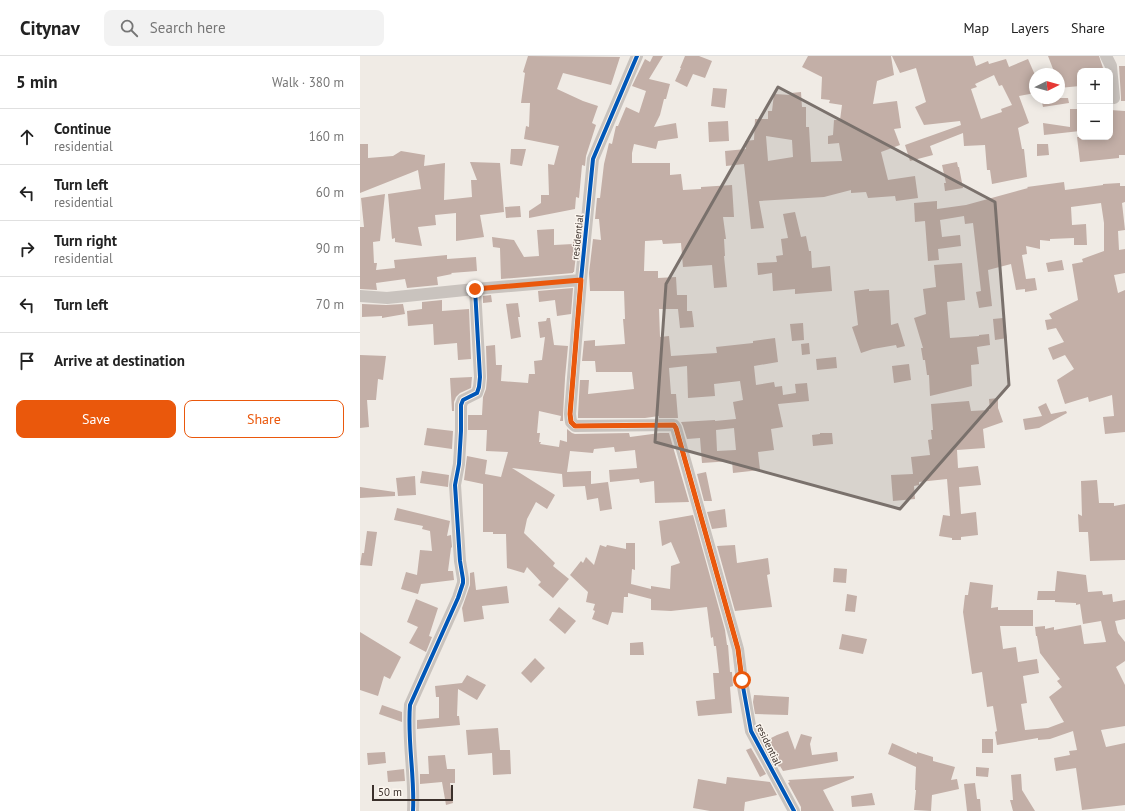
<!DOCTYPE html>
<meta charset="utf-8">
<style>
:root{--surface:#fff;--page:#f2f2f2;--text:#222;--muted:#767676;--line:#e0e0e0;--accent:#ea580c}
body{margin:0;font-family:"PT Sans",sans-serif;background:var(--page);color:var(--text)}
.controls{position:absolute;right:12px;top:12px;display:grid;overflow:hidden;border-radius:8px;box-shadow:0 2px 10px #0003}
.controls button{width:36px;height:36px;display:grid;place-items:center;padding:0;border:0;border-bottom:1px solid var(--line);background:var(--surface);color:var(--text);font:20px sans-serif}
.compass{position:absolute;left:669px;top:12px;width:36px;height:36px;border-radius:50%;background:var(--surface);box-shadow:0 2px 10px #0003;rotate:85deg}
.scale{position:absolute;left:12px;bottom:10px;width:81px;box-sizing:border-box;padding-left:4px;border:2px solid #3b302b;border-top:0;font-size:11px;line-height:14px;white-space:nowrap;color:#3b302b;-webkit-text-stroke:3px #fbf5ee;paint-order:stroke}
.stop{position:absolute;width:12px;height:12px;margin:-9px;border:3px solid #ea580c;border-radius:50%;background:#fff}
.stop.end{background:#ea580c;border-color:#fff;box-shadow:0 1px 4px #0008}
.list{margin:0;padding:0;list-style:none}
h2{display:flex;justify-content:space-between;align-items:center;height:52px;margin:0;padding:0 16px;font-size:17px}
h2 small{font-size:13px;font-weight:400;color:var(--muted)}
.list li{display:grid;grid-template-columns:26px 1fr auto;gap:12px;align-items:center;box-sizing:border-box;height:56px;padding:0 16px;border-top:1px solid var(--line)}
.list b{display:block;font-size:15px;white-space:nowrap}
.list p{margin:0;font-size:13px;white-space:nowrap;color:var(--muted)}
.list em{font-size:13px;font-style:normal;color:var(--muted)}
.actions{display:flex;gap:8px;padding:12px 16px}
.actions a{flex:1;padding:9px 0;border:1px solid var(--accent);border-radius:8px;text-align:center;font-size:14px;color:var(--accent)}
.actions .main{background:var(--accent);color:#fff}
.icon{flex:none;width:22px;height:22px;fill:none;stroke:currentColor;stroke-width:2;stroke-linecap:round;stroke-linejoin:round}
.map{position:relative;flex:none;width:765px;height:755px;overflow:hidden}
header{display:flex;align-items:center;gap:24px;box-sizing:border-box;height:56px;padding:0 20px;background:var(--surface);border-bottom:1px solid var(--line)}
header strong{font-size:19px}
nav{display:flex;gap:22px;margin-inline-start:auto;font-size:14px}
.search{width:280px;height:36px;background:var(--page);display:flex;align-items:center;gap:10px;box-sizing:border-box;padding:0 14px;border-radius:8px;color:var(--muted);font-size:15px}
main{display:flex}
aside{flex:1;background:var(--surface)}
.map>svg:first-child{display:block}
.building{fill:#c3afa7;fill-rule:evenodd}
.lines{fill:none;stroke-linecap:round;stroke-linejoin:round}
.minor{stroke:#c9c3be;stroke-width:12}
.cycleway-casing{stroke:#fbf5ee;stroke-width:6}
.cycleway{stroke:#0057b8;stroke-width:4}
.route{stroke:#ea580c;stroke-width:5}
.marked{fill:#7a716c;fill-opacity:0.2;stroke:#7a716c;stroke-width:3;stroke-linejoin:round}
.labels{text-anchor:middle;stroke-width:3;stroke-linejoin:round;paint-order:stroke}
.street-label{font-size:10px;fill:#3b302b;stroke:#fbf5ee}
</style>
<header>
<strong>Citynav</strong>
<div class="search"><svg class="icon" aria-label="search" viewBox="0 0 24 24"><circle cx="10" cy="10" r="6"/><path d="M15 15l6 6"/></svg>Search here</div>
<nav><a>Map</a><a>Layers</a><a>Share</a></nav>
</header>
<main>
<aside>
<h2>5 min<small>Walk · 380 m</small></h2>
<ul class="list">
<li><svg class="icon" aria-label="ahead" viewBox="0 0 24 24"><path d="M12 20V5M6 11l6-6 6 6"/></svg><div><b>Continue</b><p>residential</p></div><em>160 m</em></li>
<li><svg class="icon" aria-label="left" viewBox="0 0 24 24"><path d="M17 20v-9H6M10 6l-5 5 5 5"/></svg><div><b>Turn left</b><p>residential</p></div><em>60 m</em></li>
<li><svg class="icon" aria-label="right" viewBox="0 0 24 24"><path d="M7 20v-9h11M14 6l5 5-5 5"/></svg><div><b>Turn right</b><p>residential</p></div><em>90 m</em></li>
<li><svg class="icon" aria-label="left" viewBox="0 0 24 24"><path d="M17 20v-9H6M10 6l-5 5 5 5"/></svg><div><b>Turn left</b></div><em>70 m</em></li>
<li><svg class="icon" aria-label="arrive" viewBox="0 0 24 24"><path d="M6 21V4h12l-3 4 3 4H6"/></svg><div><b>Arrive at destination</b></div></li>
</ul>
<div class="actions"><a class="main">Save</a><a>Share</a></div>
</aside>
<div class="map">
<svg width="765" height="755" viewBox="0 0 765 755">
<rect width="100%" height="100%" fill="#f0ebe5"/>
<path class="building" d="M168,0l92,1 -9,28 -48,-12 -6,16 26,12 15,5 -6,17 4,2 -10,31 -1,10 -3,-1 -3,33 -3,-1 -1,12 -46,9v-7l12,-8v-8h8l-1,-31 6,1 5,-19 -35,-7 2,-13 3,1 1,-24h-9l4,-30 -2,-1z
M293,0h10l-14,23 21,5 -4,15h-2l-4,16 -6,12 22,-4 2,15 -20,3 -2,8 -22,-5 -2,9v10h38v12l11,-1 2,16 18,-1v-2l31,-2 2,32h-11l3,22h-2l1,17h-1l3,31 -13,1 -2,-23 -29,2 -2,-24 -18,1 -1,-4 -17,1 -1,30h14v7l18,-1 1,18h10v16h5l2,16 -14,1 -2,-19h-19l1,28 9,-1 2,20 46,-3 -1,-6 37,-4v-2l22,-3 3,24 -24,4 2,19 18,-3 1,5 7,-1 1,9 13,-2 -1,-9 12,-1 2,18 -31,3 5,23 -12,2 3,21 -16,2 2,18 -27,3 -1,-12 -30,2 -2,-25 -13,1 -4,-13 -2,-4 34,-2v1l21,-2 -3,-17 10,-2 -3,-19 -26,3 1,12 -27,2 -1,-32 -18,2 2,26h5l2,24h-19v-2l-14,2h-67v-4l2,-34h9l-1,14 46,-5 -2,-17h-36l-1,-11h-13l2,-20 11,-1v6l30,-2 -2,-25h2l-1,-28h-34l-1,-18 4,-34 8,1 -2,-21h-4l2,-21h3l4,-34 5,-21 3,1 4,-18h2l8,-19 13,6 7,-22 -14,-5 13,-27 5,3zM374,372l2,22 -19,1 -1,-21z
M325,0h14l13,5 -7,17 -12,-4 -6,13 -12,-6 6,-13h-1z
M448,0h83l3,19 -17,6 -4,23 24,-3 4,27 -7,1 6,16 -19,7 7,28 27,-4 3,22 -22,3 -1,-5 -27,2 -2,-6 -15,1v-3l-27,7 -65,4 5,27 -13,1 -7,-65 -18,2 -1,-15 21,-2 -1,-8 9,-1 1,-21h13v-8h4l2,-17 17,1v-2l10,-1 1,15h4v20h3l2,35 31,-1 -3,-18 -11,1v-8l5,-1 1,-15h6l2,-15 -13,-2 1,-3 -9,-1 1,-22 -20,-10zM406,80l26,4 1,17 -25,4z
M532,0h81l3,10 12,-5 1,3 17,-5 3,8 19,-8 7,16v18l-16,3 10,27 -11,5 4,21h2l3,28 -35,7 -2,-14h-3l-2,-25 -21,1 -1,-13 -33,13 3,9 -23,6 -5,-16 56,-20 -1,-4 -36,4 -9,-18 11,-5 -10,-34 -16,5zM634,19l5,11 3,-1 10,20 -11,4 1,3 -21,7 -10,-30 6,-2 -2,-3z
M688,0h51l5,15h-24v15l-21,2v-14h-4z
M759,10h6v35h-4v-4z
M353,32l14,1 -2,19 -14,-2z
M681,42h27l1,5 -26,4z
M710,53h10v22l-36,4 -1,-12 27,4z
M750,54l15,1v44h-6v3l-39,4 -3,-25h33z
M368,65l1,20 -20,1 -1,-20z
M0,88h8v14l25,-2 8,-5 24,4 -1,11 21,-3 -1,37 28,-3 -1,-17h6l-7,-18 30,1 4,49 -24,3 4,22 -28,4v-28l-21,2 1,10 -18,2 4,19 -27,-4v-4l-3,1 -4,-45 33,-5 -3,-19 -58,23z
M677,88h11l1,11 -12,1z
M151,93h15l-4,17 -12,-2z
M597,106l1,5h1l4,21 -18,3 -1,-8h2l-4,-18z
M704,126l1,8 38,-5v-1l17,-1v3h5v16l-3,1 3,27 -7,1 1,19 6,-1v24l-11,2 4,18 7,-3v142l-20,2 -2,-17 11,-1 -2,-21 -23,7 -1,-5 -23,7 -8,-24 17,-11 -9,-14 -12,5 -5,-12 16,-6 -8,-14 -9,2 -2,-10 7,-1 -3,-5 29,-14 -6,-36 11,-2 -1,-3 22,-8v-28l-3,-20 -30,4 1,18 14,-1 1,21h-13v-7l-24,1v2l-10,-1v9l-14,-3 1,8 -5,1 4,24 9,-1 2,12 -12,2v-3l-9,1 -5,-26 -23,6 4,36 -13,2 -3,-16 5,-1 -8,-68 -8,1 -1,-8 -24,4 2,17 18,-2 1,11 -23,3 1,11 -11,1 -3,-40 -10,1 -1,-19 23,-2v8l29,-4 62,-17 -1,-1z
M25,138l-5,47 -7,1 1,21h3l-1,7 19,-2 -1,-8 53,-5v4l29,-2 1,14 -26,2 1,1 -15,3 1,8 -31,3 -2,-9 -29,4 1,7 -17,-1v-62h4l-3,-29z
M160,150l1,11 -15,1 -1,-11z
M435,156l6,25 5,-1 3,15h2l1,17 18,-2 2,25 -37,3v-5l-22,2 -1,-18 -14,2 -1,-12 20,-1 -1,-6 7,-1 -2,-16 7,-1 -5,-24z
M194,173v16l19,-1v-6h5l-4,34h-1v1l-72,6 -1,-31 -7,-1 -1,-10 22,3 10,17 15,-1 -2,-26z
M702,204l2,10 -16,2 -2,-9z
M602,207l3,37 -18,2 3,36 29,-2v-1l10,-1 1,11 -13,2 2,17 -8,1 1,21 -42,10 -1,-21h-2l-2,-15h-2l-2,-12h2l-9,-30 12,-4 -3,-25 13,-2 -2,-22z
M213,232l-2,26 -14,2 -2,-16 -16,2 -1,-11z
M509,233v2l20,-1 2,35 7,-2 7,23 -8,2 -1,-3 -23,4 -12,4 -9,-26 6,-2 -4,-34z
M131,239l1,7 -9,1v-7z
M82,244v11l27,-2 2,50 -13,1 -1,-17 -23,2 -1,-21 -25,2 -1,-15 15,-2v-7z
M158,247l2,14h-2l3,20 -10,2 -5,-35z
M2,248l24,1 17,-1 2,10 -23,4v-2l-20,1z
M187,262h3l4,27 14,1 -3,32v1l-2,35v7h-3l1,-5 -22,-5 -2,22h3l-1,9h2l-1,2 19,3 1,-7 7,2v-13l5,4 3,1 54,-1 1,4 30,-4h9l20,69 -34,1 -1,-22 -14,2 -1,-4 -29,3 -1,-12 28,-2 -2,-18 -20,2 -1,-5 -20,2 -1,4 -23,-2 -3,21 24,-1v13l17,-2 4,27 -12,2 -2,-13 -11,2 -2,-14 -22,1 -1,-13 -50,-6 43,27 -8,14 -11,-7 -9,17 -3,14 31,30 -2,3 16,13 -16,19 -15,-13 3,-3 -14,-15 -3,6 -17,-5 -1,-34h-13v-2h-10v-48l-19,-4 3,-24 20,4 -2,14 16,3 7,-25 -22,-1 1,-21h-19v-15h14l1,-18 3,-8 1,-11 -1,-32 9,-1 1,20h6l-1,16 27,2 1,-9h6l-1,-13 8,-1 3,-23 -5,1 -2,-16 8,-1z
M643,262l4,20 -12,2 -2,-21z
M443,267l1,17 -12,1 -2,-17z
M449,287l1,11 -8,1 -1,-11z
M0,299l26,1 -3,24 -5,-1 -2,21h-9l2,27 -9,1z
M476,301l1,11 -20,2 -1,-11z
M549,308l2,16 -17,3 -2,-17z
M112,321l-1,11 -11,5 -4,4 -2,5v9h-2l-2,-33z
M638,342v10l5,14 -20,7 2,19 -28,2 1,18 20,-2 3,19 -22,2 2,27 15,-2 2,23 -17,2v3h-9v-2l-13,-2 4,-21 7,1 -3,-37 -28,3v3l-5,1 1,13 -22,2 -2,-26 22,-1 -2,-17 19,-2 -2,-15 4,-1 -1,-9h2l-2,-26 38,-3 2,10 19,-1 -1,-11z
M686,347l5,11 15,-3 1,2 -28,15 -14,2 -2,-11 19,-3 -4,-9z
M67,372l26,3 -1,18 -28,-4z
M460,377h12l1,11 -20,2 -1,-11 8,-1z
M62,415l27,4 -1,12 -28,-4z
M346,416l6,29h-8l-7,-27z
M55,420l1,19 -18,1 -2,-18z
M737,424l2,23h15v3l11,-2v56l-35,1 -2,-29h-9l-1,-18 4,2 -1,-35z
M0,431l35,5v4l-35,2z
M37,452l53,13 -3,15 4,-1 1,12 -1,1 -3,23h5l1,9 -33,4 -3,10 -17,-5 5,-17 11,3 3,-25 12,1 -2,-20 -8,-2 1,-3 -29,-6z
M365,453l2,18 -15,2 -5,-17z
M333,459l32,115 2,15h1l2,27h2l1,14 -3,1 2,26 -34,3 -2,-15 19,-2 -2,-26h6l-3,-27h-2l-1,-9 -2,1 -4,-31 -36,4 -20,-1v-11l-23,-6v4h-4l-1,16 -11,-1 -4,13 -16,-6 3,-8 -2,-1 2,-6 -9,-2 2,-10 -18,-17 11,-14 2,2 3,-6 8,8 6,-20 6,2 1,-2 19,4v-6h9v27l-3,-1 -1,15 20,5v-3l19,3 1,-23 9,-3 -9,-21 -9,4 -3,-25z
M7,475l10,1 -5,34 -12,-1 2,-12h2z
M375,489l2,18 31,-5 2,16 -3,1 5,32 -37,4 -18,-65z
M474,512l13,1 -1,14 -13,-1z
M697,515l29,4 2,17 14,-1 1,4 9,-1 1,8 12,-2v19l-10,2 3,12 7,9v19l-9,6 9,18v41l-24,4 5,17 19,-4v62l-43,5 -6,-42 -20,3 -2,-13 16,-3 -1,-4 8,-1 -4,-19 -23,8 -12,1v-2l-41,7 -2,-13 2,-1 -4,-25 -6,1 -5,-35 -10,2 -9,-62 2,-17h3l2,-13 23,3 -2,23 7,-1v3h35v16h-33l3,23 13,-2 2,15 19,-3 2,14 -16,3 4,27 -6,1 4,26 23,-2 16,-6 -15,-25 13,-10 -5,-6 3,-2 -20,-26 -3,-17h-1l-1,-9 10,-1v3l9,-2v3l27,-5 3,19 22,-2 -5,-21 -18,3 -3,-20 -4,1v-2l-21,-1v-2h-18l1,-9h17z
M114,516l2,18 31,-4 2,17 -27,3 2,13 -20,3 -2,-14 8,-23v-12z
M487,538l10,2 -2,16 -10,-1z
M56,543l22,9 -9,28 3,1 -6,15 -17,-9 9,-16 -11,-5z
M199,551l17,14 -11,13 -16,-14z
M0,576l41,25 -11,22 -6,-3 -6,20 -18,-6z
M482,578l25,5 -4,15 -24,-5z
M283,586l1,13h-14v-12z
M175,602l10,10 -14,15 -10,-10z
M107,619l19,10 -9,15 -19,-11 -1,27h2l1,9 -43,4v-9l22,-2v-21h-3l-1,-11 27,-3z
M394,639l35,2 -1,18 -33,-1 -2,-12z
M22,649l20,7v10l-23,-8z
M138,672l2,22h10l1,24 -18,1 -1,-22 -24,2 -2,-25z
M428,675l7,19 6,-16 11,3 -2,7 2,11 25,-3 1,9 -55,10 -3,-5 -1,1 -14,-26 12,-6z
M622,683h11v14h-11z
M532,687l25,11v-2l16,5v4l22,6 -4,13 6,-1 2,10 -27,6 -1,16 -17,-1 2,-20h-1l1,-23 -28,-13z
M391,692l15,26 -6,3 -14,-27z
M25,696l1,11 -18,2 -1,-12z
M85,699l2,14h8v14h-5l3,20 -7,2 -4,-23 -22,2v-10h9l-1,-18z
M616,711l13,1 -1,9 -12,-1z
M44,713l1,12 -17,1 -1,-11z
M661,718l1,16 13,21h-22l-3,-11h3l-2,-25z
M494,720v2l-31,12 11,21h-33v-4l-13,-24 2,-1 -2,-2z
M367,721l43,5 7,13 -32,7 -1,9h-34l-17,-3 5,-29 28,5z
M615,727l2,16h3l1,12h-14l-3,-27z
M512,737l3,12 -23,2 -1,-11z"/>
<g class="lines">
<path class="minor" d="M277,0l-44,103 -12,121 -11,134 1,8 4,4 99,-1 2,3 62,221 4,32 9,50 43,80
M746,0l5,10 3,32
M0,240l27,2 88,-9 106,-9
M53,755c2,-35 -6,-70 -3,-106l48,-107 5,-15v-4l-3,-18 -5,-76 4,-21 2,-33v-26l2,-5 14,-7 2,-6 1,-10 -5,-88"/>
<defs>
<path id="cycleway" d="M277,0l-44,103 -12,121 -11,134 1,8 4,4 99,-1 2,3 62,221 4,32 9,50 43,80
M53,755c2,-35 -6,-70 -3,-106l48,-107 5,-15v-4l-3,-18 -5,-76 4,-21 2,-33v-26l2,-5 14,-7 2,-6 1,-10 -5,-88"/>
</defs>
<use href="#cycleway" class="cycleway-casing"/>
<use href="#cycleway" class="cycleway"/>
</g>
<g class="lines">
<path class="route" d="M115,233l106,-9 -11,134 1,8 4,4 99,-1 2,3 62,221 4,31"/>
</g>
<path class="marked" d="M418,31l217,115 14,183 -109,124 -245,-67 11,-158z"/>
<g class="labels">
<g class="street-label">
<text transform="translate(217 181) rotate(-84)" y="4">residential</text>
<text transform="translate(409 688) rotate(64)" y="4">residential</text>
</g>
</g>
</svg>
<div class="controls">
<button>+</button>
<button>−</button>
</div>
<svg class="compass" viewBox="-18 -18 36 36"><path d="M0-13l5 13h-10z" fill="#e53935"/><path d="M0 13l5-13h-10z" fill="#767676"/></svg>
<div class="scale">50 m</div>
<div class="stop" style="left:382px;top:624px"></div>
<div class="stop end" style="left:115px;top:233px"></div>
</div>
</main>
